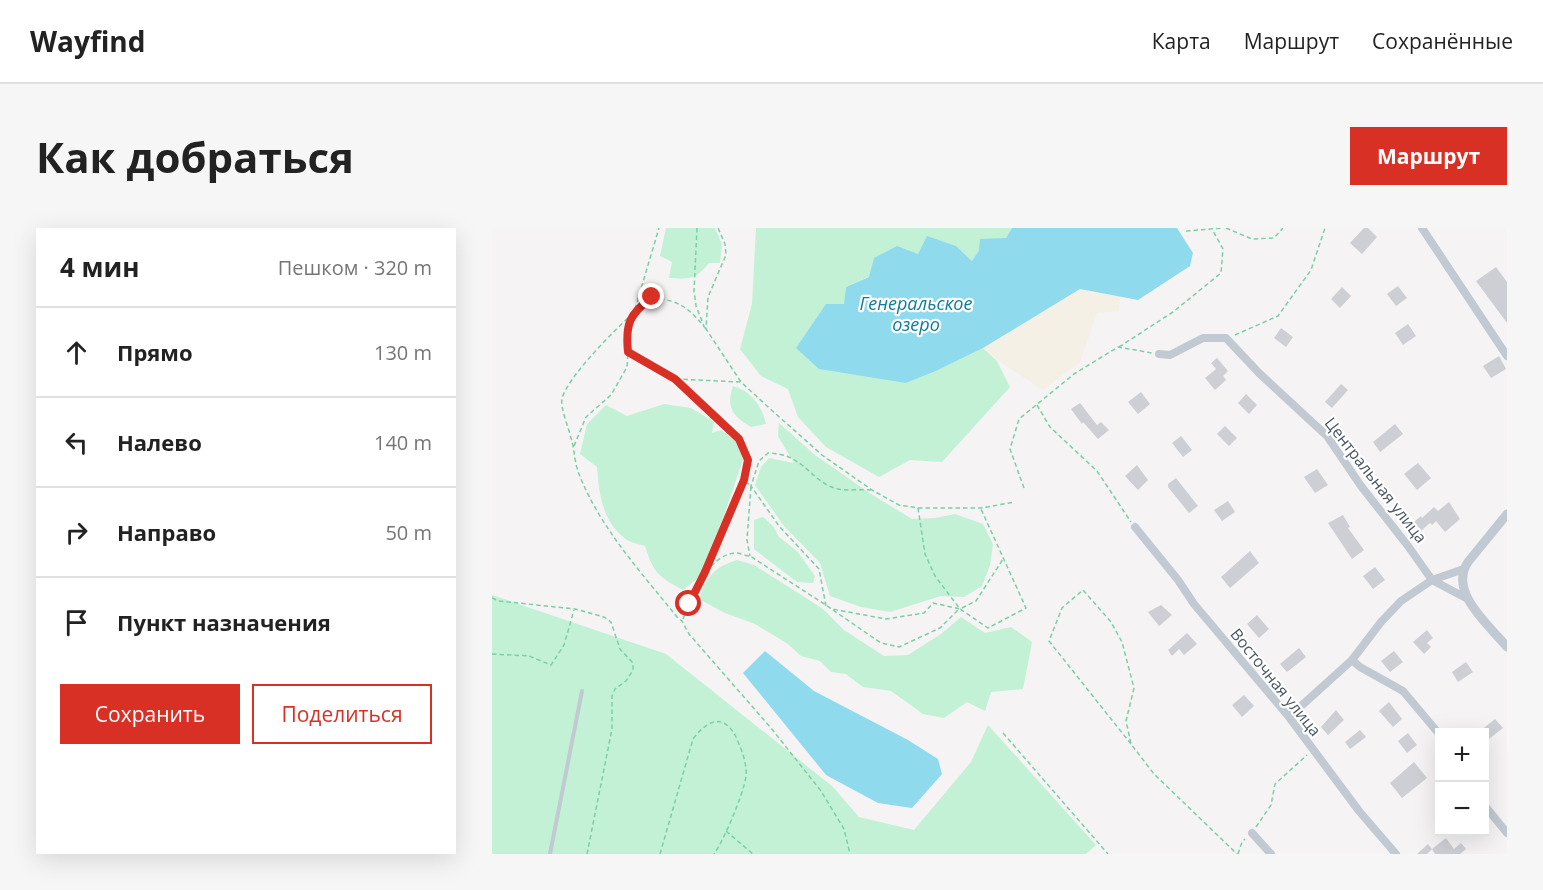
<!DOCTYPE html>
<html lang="ru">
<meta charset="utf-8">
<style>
:root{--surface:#fff;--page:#f6f6f6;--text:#222;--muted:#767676;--line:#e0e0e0;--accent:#d93025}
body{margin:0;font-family:"Open Sans",sans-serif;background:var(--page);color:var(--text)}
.controls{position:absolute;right:18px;bottom:18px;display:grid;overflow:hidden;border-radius:0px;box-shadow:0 6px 24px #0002}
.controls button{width:54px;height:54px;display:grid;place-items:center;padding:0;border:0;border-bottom:2px solid var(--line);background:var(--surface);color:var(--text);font:30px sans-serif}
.stop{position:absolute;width:18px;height:18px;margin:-14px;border:4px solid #d93025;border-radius:50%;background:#fff}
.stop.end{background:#d93025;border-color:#fff;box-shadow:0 2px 6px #0008}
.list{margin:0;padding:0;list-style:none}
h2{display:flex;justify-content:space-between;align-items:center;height:78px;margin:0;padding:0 24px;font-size:26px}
h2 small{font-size:20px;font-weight:400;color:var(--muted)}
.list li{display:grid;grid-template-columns:39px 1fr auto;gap:18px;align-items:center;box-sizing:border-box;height:90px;padding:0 24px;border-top:2px solid var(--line)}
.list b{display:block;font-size:22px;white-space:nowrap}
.list em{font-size:20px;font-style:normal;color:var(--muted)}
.actions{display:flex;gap:12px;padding:18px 24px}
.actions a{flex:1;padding:14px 0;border:2px solid var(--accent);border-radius:0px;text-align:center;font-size:21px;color:var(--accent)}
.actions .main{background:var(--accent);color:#fff}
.icon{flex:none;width:33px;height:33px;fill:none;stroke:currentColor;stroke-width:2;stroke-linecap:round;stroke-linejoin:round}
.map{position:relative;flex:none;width:1015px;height:626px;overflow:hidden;border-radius:0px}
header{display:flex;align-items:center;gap:36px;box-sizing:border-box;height:84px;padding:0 30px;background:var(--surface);border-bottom:2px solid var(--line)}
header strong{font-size:28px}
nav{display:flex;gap:33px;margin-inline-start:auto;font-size:21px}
.intro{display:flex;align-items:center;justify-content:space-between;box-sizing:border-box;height:144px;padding:0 36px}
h1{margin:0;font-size:42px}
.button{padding:15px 27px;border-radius:0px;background:var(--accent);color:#fff;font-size:21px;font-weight:700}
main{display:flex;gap:36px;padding:0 36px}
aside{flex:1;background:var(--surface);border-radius:0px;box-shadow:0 6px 24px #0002}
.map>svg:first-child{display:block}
.green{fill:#c3f1d5}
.sand{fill:#f5f0e5}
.water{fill:#90daee}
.building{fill:#cdcfd5}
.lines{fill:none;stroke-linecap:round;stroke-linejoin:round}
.path{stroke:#7ad0a6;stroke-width:1.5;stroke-dasharray:4.5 3;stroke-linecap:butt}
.service{stroke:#c1cad2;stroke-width:4}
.minor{stroke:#c1cad2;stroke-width:8}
.tertiary{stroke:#c1cad2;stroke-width:9}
.route{stroke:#d93025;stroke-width:8}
.labels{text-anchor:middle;stroke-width:4.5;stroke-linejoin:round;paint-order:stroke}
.street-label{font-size:16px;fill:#4a5661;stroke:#fff}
.water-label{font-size:18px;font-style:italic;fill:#0c7c9b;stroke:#fff}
</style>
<header>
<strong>Wayfind</strong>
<nav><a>Карта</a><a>Маршрут</a><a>Сохранённые</a></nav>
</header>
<div class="intro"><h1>Как добраться</h1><a class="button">Маршрут</a></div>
<main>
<aside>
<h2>4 мин<small>Пешком · 320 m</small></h2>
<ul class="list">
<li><svg class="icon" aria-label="ahead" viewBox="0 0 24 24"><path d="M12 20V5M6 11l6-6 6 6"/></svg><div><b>Прямо</b></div><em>130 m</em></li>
<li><svg class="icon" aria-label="left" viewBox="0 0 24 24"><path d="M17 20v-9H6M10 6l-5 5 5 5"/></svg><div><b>Налево</b></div><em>140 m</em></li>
<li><svg class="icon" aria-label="right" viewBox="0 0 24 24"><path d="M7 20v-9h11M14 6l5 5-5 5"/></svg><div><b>Направо</b></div><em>50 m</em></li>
<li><svg class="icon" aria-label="arrive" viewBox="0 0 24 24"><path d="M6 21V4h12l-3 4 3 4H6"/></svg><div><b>Пункт назначения</b></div></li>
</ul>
<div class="actions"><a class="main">Сохранить</a><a>Поделиться</a></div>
</aside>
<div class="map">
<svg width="1015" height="626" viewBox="0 0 1015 626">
<rect width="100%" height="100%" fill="#f5f3f3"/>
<path class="green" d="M174,0h49l7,16 -2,19h-11c-14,17 -19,16 -40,15l3,-16 -12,-6z
M264,0h256l-6,10 -27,12 -7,11 -16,-15 -38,8 -72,33 60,96 30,-12 47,-23 14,13 13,26 -68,75 -32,-2 -31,17 -53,-30 -28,-30 -10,-28 -27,-13 -21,-27 12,-45z
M241,158c18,5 29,20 33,38l-15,3c-19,-12 -25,-19 -18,-41z
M172,176l27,4 23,14 -2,11 9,-3 16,12 6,18 -21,61 -23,56 -16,13c-25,-14 -29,-16 -38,-44 -7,-2 -17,-4 -22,-9 -21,-18 -24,-44 -26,-70l-17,-13 7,-30 19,-19 21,11z
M287,195l36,32 56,39 41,25 23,-1 20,-4 28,10 10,20 -3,21 -8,21 -18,11 -23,-1 -51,16 -29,-5 -31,-11 -10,-33 -36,-37 -29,-41 6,-18 8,-9 25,5 -16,-27z
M271,289l10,9 6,11 18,14 18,25 -2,7 -16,-1 -43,-33v-29z
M245,332l17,5 69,44 21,21 40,26 24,-1 33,-21 20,-17 24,16 26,-6 21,15 -9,47 -32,3 -6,19 -18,-9 -23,16 -21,-4 -32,-23 -28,-4 -17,-13 -15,-2 -11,-11 -19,-5 -13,-12 -33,-20 -30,-11 -26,-14c9,-24 14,-31 38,-39z
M0,367l174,59 166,132 27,31 55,13 57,-68 17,-37 108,120 -10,9h-594z"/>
<path class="sand" d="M588,61l40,7 -1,15 -22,2 -17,49 -37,28c-20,-14 -42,-26 -60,-42z"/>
<path class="water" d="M520,0h165l16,25 -3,13 -52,34 -58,-11 -97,59 -47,23 -30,12 -87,-14 -23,-21 30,-44h18l2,-17 23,-10 5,-19 23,-12 21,8 9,-18 29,10 16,15 7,-11 1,-11 26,-1z
M273,423l49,40 94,49 30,19 4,15 -30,34 -34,-5 -52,-28 -83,-102z"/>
<path class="building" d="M872,0h4l9,9 -15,17 -12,-11z
M1004,39l11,15v41l-31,-42z
M906,58l9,12 -11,8 -9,-12z
M850,59l9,9 -11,12 -9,-9z
M916,96l8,12 -13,9 -8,-12z
M789,100l12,9 -7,10 -12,-9z
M1007,128l7,13 -15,9 -8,-12z
M725,130l11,13 -5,5 3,4 -11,10 -10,-12 11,-9 -5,-6z
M849,156l7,6 -16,18 -7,-6z
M649,164l9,12 -12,10 -10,-12z
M754,166l11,11 -8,9 -11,-11z
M588,175l17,22 4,-3 8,8 -11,9 -15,-17 -1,2 -11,-15z
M903,196l8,10 -23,18 -7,-10z
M733,198l12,12 -8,8 -12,-12z
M689,208l11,14 -9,7 -11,-14z
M926,235l13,15 -14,12 -13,-16z
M645,237l11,15 -10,10 -13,-14z
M825,241l11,16 -13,8 -11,-16z
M684,250l22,28 -9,7 -21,-26v-3z
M736,273l7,11 -13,9 -8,-11z
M957,274l11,17 -15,13 -9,-11 -4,4 -2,-2 -9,8 -7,-9 7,-6 1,2 12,-11 4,4z
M851,287l7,12 -2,1 16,22 -12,9 -24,-36z
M758,323l9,12 -29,25 -9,-11z
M883,339l10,13 -12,9 -10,-13z
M669,377l11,10 -13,11 -11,-14z
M765,387l12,14 -10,9 -12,-14z
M935,402l6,8 -6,5 4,4 -7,7 -11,-12z
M695,405l10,11 -13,11 -5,-6 -7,7 -4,-6z
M807,420l7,9 -19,15 -7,-8z
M902,423l9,11 -13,10 -9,-11z
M974,434l7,10 -15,10 -6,-10z
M752,467l10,11 -12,11 -10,-12z
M897,474l13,17 -9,8 -14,-16z
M844,482l8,10 -16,15 -7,-8z
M1003,491l8,9 -18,14v-10h-6z
M868,502l6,7 -16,12 -5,-7z
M916,505l9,12 -10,8 -9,-12z
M922,534l13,16 -25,20 -12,-15z
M954,610l8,11 7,-6 5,6 -6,5h-25l-3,-5 -5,5h-10l11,-10 4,5z"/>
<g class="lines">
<path class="path" d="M205,0l-3,63 2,15 8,20
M226,0l7,16 1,11 -18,42 -2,32 35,53 26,24 55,49 50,35 27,15 19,3h63l34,-6
M734,0l26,11 22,-1 9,-10
M694,3l37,-3
M143,81l24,-81
M214,101c-19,-23 -25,-27 -54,-32 -20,15 -85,78 -90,102 -2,8 7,30 9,39 4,12 3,24 8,36 21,54 62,98 98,143l5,4 7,13 82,94 50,63 23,38 6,25
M743,107l43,-19 33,-46 14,-42
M627,119l54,-35 48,-39 2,-24 -11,-20
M136,124l47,27 64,60 9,21 -4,20 7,6 -4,54 3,16
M184,151l64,3
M545,177l13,22 47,44 34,51
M82,218l12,-29 25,-22 16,-28 1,-15 -2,-17 7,-21
M532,260l-14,-39 9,-30 55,-45 44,-27 34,6
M426,280l7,46 10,22 25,33 28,19 38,-20 -45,-99
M214,343l37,-89
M0,370l7,3 76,8 29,8 7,5 9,27 13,14v7l-7,11 -11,8 -3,7v33l-25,125
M334,378l-7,-37 -40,-43 -28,-40 8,-25 9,-8c36,0 43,30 70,36 10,2 23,0 33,1
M341,382l48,33 18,4 41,-19 19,-19
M191,391c9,-22 25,-65 53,-66 4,0 10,3 14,3l82,53 54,10 38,-6 9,-10 27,6 16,-8 27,-42
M0,426l37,2 22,9 13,-20 10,-35
M511,505l105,121
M639,516l-82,-103 13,-33 21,-18 28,32 11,20 12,46 -8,33 5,23 23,30 83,80
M764,599l15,-22 4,-21 32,-29
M234,603l27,23
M168,626l33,-115c18,-24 35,-24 46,5 4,9 8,22 7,32 -2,17 -22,64 -32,78
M746,626l4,-12 3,-3"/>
<path class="service" d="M58,626l32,-163"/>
<path class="minor" d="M930,0l85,128
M667,126l11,1 33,-17h23l33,35 68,63 34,50 47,60 24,34 32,-11
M643,299l43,53 16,24 95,113 70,94 37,43
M860,432l8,7 43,24 37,44
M797,489l63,-57 29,-38 20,-21 31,-21 34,18
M993,578l22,27
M760,605l19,21"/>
<path class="tertiary" d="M1015,286l-39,48c-20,30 21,63 39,85"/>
</g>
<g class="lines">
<path class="route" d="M160,69c-22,17 -27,26 -24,55l47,27 64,60 9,21 -4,20 -39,92 -16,32"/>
</g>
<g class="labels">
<g class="street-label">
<text transform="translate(884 252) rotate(52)" y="6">Центральная улица</text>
<text transform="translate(784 454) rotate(51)" y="6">Восточная улица</text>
</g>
<g class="water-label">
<text x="424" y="82">Генеральское<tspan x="424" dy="21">озеро</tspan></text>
</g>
</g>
</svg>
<div class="controls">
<button>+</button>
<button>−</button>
</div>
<div class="stop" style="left:197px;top:376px"></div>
<div class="stop end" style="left:160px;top:69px"></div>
</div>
</main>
